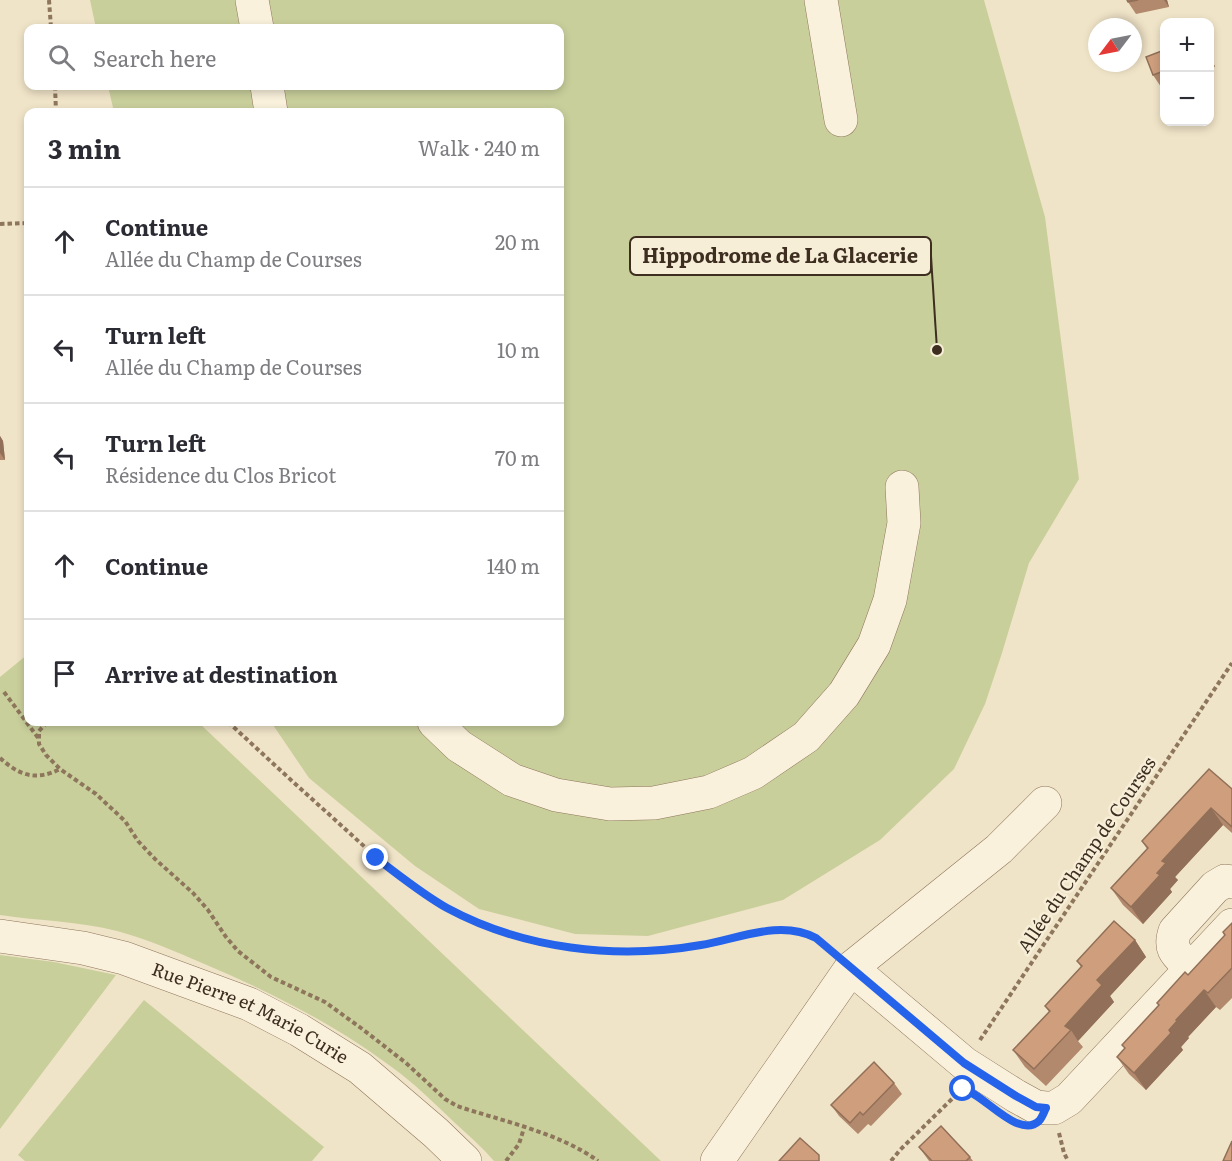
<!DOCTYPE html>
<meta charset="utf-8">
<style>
:root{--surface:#fff;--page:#f7f7f7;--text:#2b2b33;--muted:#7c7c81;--line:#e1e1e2}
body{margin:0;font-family:Literata,serif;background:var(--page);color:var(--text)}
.controls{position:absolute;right:18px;top:18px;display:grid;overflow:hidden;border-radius:12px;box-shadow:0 3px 9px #0003}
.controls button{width:54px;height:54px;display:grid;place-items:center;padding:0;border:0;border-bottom:2px solid var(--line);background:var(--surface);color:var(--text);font:30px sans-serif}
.compass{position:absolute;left:1088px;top:18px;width:54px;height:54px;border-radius:50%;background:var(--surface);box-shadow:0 3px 9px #0003;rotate:238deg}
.stop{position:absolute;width:18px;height:18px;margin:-14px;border:4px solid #2563eb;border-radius:50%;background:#fff}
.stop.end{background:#2563eb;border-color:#fff;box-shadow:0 2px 6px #0008}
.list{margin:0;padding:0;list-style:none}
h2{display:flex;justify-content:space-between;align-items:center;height:78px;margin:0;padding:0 24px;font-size:26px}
h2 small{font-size:20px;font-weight:400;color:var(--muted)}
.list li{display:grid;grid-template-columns:39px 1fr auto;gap:18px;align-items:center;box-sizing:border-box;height:108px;padding:0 24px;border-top:2px solid var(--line)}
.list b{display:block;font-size:22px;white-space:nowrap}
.list p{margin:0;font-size:20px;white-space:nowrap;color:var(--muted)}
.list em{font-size:20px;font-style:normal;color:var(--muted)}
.icon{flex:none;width:33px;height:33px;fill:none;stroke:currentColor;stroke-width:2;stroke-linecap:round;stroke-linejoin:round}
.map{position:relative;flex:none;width:1232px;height:1161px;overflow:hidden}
.search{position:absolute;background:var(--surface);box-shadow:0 3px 9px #0003;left:24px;top:24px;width:540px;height:66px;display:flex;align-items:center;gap:15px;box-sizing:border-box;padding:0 21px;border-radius:12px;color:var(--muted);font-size:22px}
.panel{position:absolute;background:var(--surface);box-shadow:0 3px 9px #0003;left:24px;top:108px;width:540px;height:618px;border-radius:12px}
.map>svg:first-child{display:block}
.green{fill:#c9cf9b}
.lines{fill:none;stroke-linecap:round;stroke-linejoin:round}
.minor-casing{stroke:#8d765c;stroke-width:34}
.path{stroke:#8d765c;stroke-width:4;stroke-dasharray:4.5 3;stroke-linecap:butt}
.minor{stroke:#faf1dc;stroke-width:33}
.wall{fill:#b2896c}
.shaded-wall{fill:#916f58}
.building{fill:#cf9f7d;stroke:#916f58;stroke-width:1.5}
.route{stroke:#2563eb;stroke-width:8}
.labels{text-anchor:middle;stroke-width:5;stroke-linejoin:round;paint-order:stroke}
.street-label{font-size:18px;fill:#3d2e20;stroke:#f7eed8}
.leader{fill:none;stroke:#3d2e20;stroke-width:2}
.callout-dot{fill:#3d2e20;stroke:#f7eed8;stroke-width:2}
.callout{fill:#f7eed8;stroke:#3d2e20;stroke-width:2}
.callout-label{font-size:20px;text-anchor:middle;font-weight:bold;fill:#3d2e20}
</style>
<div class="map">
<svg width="1232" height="1161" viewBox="0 0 1232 1161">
<rect width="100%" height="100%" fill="#f0e4c8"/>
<path class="green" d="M90,0h894l61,217 34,262 -50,84 -27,90 -17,51 -31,65 -74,71 -97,60 -135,36 -73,-2 -96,-25 -64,-43 -106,-88 -38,-56h289v-610h-446l-6,-26h452v-58h-464z
M28,654v68h170l463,439h-167c-12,-14 -26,-26 -39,-38 -18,-17 -35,-34 -54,-49 -61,-47 -128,-81 -199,-111 -28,-12 -55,-24 -85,-32 -38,-10 -78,-10 -117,-16v-238z
M0,955l54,7 62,13 -116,154z
M144,1000l180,147 -12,14h-287l-7,-6z"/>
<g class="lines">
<defs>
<g id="minor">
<path d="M252,0l5,28"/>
<path d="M821,0l20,120"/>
<path d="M267,86l4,26"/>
<path d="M434,722l25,24 53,34 44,15 54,9 44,-1 55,-11 44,-19 53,-36 38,-43 30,-49 16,-45 14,-77 -2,-36"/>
<path id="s1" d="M0,936l83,12 41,10 125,46 50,26 61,38 76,65 29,28"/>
<path d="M851,968l113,95 52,33 20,11 10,1h8l15,-9 163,-174"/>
<path d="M1191,968c-13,-13 -23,-17 -16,-37l40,-44 10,-6 7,1"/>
<path d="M717,1161l134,-193 148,-119 46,-46"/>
</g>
</defs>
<use href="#minor" class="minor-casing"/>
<path class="path" d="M49,0l2,28
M55,86l1,26
M0,224l28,-1
M4,692l35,47
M47,722l-8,9v13l7,11 14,14 36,25 29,27 13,20 17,18 38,34 15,17 18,27 12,14 33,26 54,25 36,26 45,35 39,36 12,7c45,15 103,27 141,55
M228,722c35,32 69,64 104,95 36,33 71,66 114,90 50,28 122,44 179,45 50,0 99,-12 148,-22 29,0 36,1 58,20
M0,758c20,18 36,23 60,11
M980,1040l252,-377
M1059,1133l5,20 4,8
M506,1161l13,-17 5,-16
M891,1161l9,-11 60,-59"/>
<use href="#minor" class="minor"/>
</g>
<path class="wall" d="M1127,0h40l2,7 -33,7 -8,-12z
M1164,50v35l-3,2 -8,-12z
M1209,52l6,15 -6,1z
M0,436l3,5 2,19h-5z
M1232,789v44l-9,-8 -48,52 3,3 -8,9 2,3 -29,32 -20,-19 -12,-17 36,-39 -5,-8z
M1232,923v75l-12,12 -4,-3 -28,30 1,1 -8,9 2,3 -37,40 -17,-16 -12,-17 8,-9 -3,-3 37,-39 -2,-3 31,-28 37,-40 -2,-3z
M1135,940l11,17 -36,39 4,6 -36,39 5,6 -37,39 -21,-19 -12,-17 36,-38 -4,-6 36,-39 -4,-6z
M894,1083l8,11 -31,32 -3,-2 -10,10 -19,-18 -8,-11z
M919,1147l51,10 3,4h-44z"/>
<path class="shaded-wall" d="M1164,0h3l2,7z
M1209,52l6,15 -6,-8z
M0,436l3,5 2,19 -5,-7z
M1211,808l12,17 -48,52 3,3 -8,9 2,3 -29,32 -12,-17 26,-34 5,-12z
M1135,940l11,17 -36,39 4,6 -36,39 -7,-11 -6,-4 32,-46z
M1204,990l12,17 -28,30 1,1 -8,9 2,3 -37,40 -12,-17 35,-43 7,-10z"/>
<path class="building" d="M1127,0h11l-10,2z
M1164,50v21l-11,4 -7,-18z
M1209,769l23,20v38l-21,-19 -49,53 4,2 -9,10 3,2 -29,32 -20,-19 37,-40 -6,-7z
M1114,921l21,19 -38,40 5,5 -37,41 6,4 -37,39 -21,-19 37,-39 -5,-5 37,-40 -5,-5z
M1232,923v45l-24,25 -4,-3 -28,30 1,1 -8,9 2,3 -37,40 -17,-16 8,-9 -3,-3 37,-40 -2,-2 28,-31 3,3 37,-40 -2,-3z
M874,1062l20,21 -31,32 -3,-3 -10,11 -19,-18z
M941,1126l29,31 -4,4h-34l-13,-14z
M800,1138l19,17v6h-40z
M1232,1141v20h-9z"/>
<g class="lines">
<path class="route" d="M376,858c23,17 46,36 71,50 76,41 169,52 254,37 37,-6 79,-26 115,-7l148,125 52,33 20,11 10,1c-2,4 -4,10 -7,13 -21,19 -56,-28 -76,-32"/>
</g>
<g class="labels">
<g class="street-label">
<text transform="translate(1087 855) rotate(-56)" y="6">Allée du Champ de Courses</text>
<text dy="6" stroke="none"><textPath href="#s1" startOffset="264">Rue Pierre et Marie Curie</textPath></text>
</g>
</g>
<path class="leader" d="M937 350L931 256"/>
<circle class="callout-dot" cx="937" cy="350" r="6"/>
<rect class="callout" x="630" y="237" width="301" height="38" rx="6"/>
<g class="callout-label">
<text x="780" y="263">Hippodrome de La Glacerie</text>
</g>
</svg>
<div class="controls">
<button>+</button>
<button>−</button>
</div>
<svg class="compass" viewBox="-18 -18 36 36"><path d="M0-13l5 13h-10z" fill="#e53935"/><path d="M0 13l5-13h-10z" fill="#7c7c81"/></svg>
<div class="stop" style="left:963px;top:1089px"></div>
<div class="stop end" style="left:376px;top:858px"></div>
<div class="search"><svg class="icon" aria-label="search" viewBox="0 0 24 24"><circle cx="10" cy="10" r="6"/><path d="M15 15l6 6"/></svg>Search here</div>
<section class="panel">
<h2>3 min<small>Walk · 240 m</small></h2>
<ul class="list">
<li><svg class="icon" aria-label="ahead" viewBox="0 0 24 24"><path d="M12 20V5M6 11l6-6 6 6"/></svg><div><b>Continue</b><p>Allée du Champ de Courses</p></div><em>20 m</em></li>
<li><svg class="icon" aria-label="left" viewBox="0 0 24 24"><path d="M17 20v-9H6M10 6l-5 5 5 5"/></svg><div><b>Turn left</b><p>Allée du Champ de Courses</p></div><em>10 m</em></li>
<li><svg class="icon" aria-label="left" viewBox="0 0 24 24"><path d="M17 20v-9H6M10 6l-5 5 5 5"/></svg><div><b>Turn left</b><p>Résidence du Clos Bricot</p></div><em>70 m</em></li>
<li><svg class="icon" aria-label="ahead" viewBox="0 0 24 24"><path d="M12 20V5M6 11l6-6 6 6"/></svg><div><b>Continue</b></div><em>140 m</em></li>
<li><svg class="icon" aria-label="arrive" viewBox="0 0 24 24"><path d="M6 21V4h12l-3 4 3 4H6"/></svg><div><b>Arrive at destination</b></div></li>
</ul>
</section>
</div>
